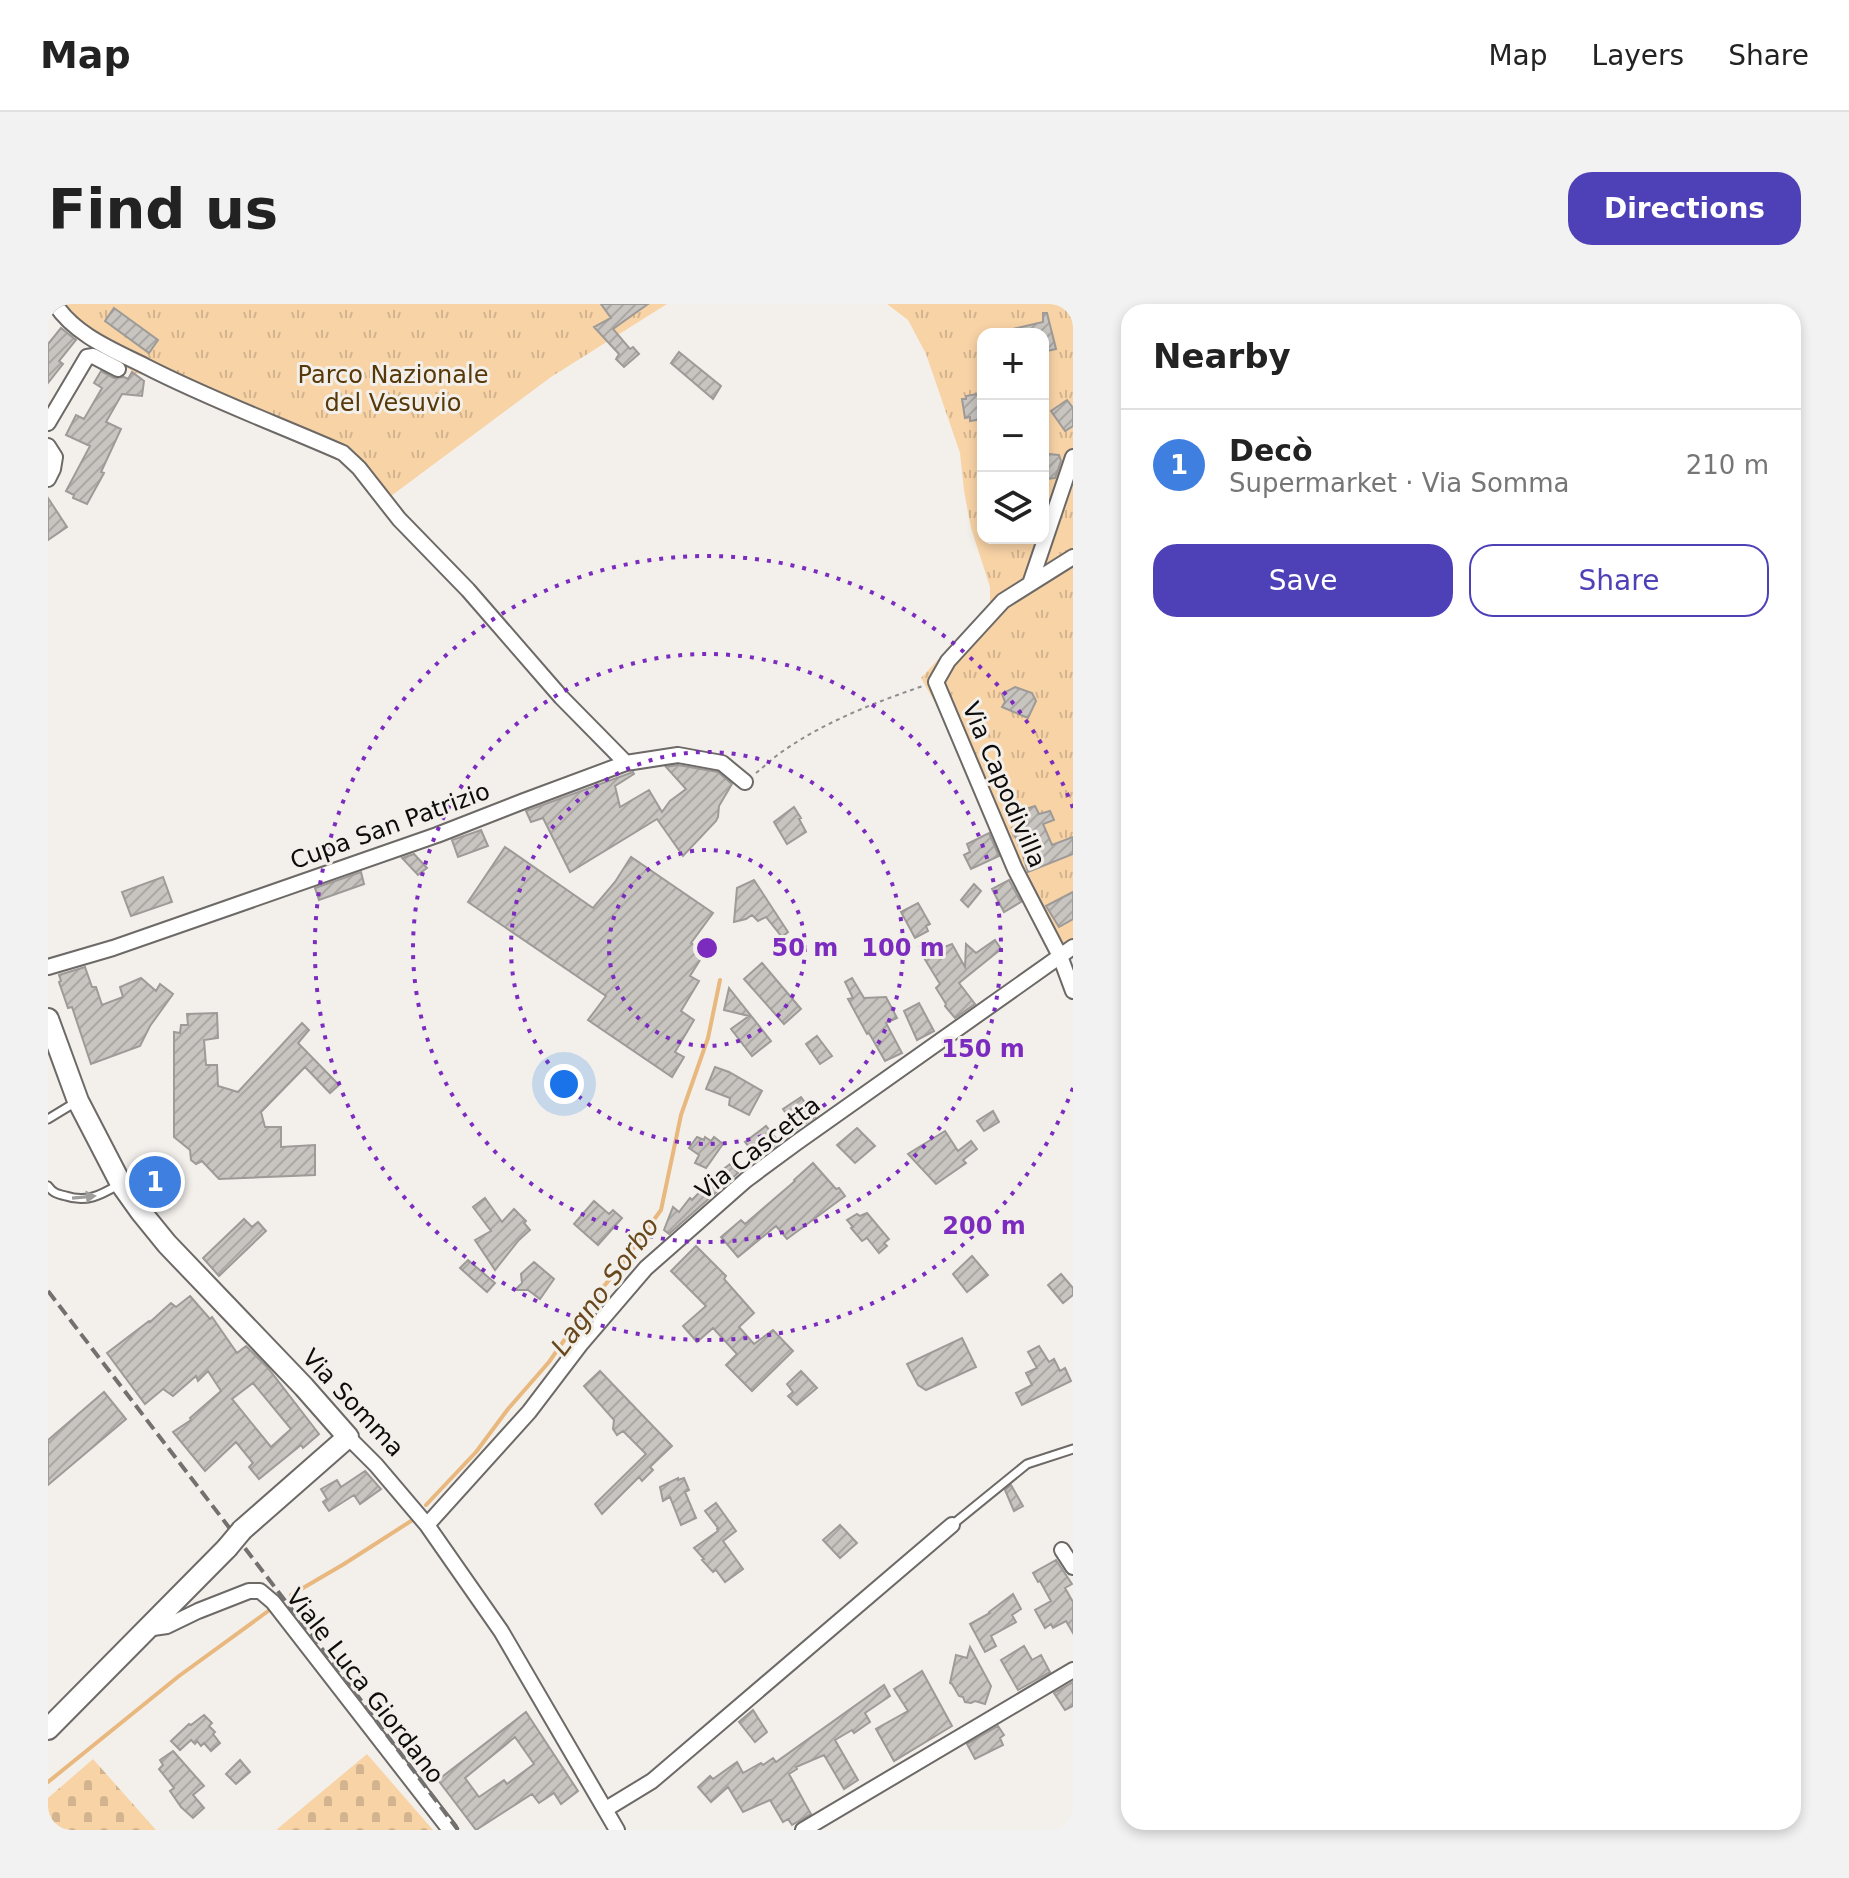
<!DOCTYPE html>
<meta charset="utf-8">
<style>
:root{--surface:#fff;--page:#f2f2f2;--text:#222;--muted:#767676;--line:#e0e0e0;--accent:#4e41b8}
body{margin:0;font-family:"DejaVu Sans",sans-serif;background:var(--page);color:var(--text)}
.controls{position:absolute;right:24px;top:24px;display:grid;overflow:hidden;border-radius:16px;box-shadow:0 4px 12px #0003}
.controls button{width:72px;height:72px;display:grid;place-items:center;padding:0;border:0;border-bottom:2px solid var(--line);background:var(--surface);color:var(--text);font:40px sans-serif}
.you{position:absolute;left:516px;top:780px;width:28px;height:28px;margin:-20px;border:6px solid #fff;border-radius:50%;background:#1a73e8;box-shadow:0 0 0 12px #1a73e833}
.badge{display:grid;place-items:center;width:52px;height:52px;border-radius:50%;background:var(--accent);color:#fff;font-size:26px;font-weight:700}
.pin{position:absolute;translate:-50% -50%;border:4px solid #fff;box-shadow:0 2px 8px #0006}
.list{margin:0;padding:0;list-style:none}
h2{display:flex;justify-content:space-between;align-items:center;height:104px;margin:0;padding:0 32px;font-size:34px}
h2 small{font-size:26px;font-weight:400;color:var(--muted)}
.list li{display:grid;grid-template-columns:52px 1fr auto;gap:24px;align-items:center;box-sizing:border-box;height:112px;padding:0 32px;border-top:2px solid var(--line)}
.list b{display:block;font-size:30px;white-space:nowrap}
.list p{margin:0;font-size:26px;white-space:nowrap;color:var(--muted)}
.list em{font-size:26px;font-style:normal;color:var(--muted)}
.actions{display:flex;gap:16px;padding:24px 32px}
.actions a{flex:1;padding:18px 0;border:2px solid var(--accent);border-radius:24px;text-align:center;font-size:28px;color:var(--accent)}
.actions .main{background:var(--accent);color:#fff}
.icon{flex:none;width:44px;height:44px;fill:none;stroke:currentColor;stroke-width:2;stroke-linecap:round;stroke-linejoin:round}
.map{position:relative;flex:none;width:1025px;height:1526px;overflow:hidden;border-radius:24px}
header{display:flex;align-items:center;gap:48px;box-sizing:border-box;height:112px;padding:0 40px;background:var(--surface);border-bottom:2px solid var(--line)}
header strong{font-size:38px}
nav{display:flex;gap:44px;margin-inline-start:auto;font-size:28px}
.intro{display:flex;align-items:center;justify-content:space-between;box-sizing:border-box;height:192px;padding:0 48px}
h1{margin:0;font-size:56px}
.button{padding:20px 36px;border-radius:24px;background:var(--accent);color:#fff;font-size:28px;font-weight:700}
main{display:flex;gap:48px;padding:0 48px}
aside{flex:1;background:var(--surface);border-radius:24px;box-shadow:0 4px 12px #0003}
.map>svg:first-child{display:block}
.cemetery{fill:url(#cemetery-stones)}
.park{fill:url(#park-tufts);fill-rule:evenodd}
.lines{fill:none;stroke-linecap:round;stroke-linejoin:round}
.stream{stroke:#e8b87e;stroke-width:4}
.building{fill:url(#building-hatch);stroke:#9d9a97;stroke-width:2;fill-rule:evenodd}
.service-casing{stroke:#6c6966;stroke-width:11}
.minor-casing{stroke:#6c6966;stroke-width:18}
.secondary-casing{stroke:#6c6966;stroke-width:24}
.path{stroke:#8f8d8a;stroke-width:2;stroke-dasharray:4 4;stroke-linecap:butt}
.service{stroke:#fff;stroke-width:7}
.minor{stroke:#fff;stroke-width:14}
.secondary{stroke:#fff;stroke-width:20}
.rail{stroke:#73716f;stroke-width:4;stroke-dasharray:12 6;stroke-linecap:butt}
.secondary-bridge-casing{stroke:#6c6966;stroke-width:24;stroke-linecap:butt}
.secondary-bridge{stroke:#fff;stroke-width:20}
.oneway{fill:#9e9e9d}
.ring{fill:none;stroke:#7b2cbf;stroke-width:4;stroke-dasharray:4 8}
.labels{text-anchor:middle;stroke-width:6;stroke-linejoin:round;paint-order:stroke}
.park-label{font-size:24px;fill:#573808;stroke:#f3f0ec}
.street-label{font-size:24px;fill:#0d0c0b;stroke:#f3f0ec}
.water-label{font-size:26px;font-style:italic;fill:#67471b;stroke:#f3f0ec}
.centre{fill:#7b2cbf;stroke:#f3f0ec;stroke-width:4}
.ring-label{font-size:24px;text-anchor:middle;font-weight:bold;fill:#7b2cbf;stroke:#f3f0ec;stroke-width:6;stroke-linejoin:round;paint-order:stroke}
</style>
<header>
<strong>Map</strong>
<nav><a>Map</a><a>Layers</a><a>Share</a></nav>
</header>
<div class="intro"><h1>Find us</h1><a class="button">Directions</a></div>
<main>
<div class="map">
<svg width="1025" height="1526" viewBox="0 0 1025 1526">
<defs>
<pattern id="cemetery-stones" width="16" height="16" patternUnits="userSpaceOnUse" patternTransform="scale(2)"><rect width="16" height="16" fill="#f8d3a6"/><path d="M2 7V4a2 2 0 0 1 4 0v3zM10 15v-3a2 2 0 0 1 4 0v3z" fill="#d3b48e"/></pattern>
<pattern id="park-tufts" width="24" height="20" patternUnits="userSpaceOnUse" patternTransform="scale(2)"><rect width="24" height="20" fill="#f8d3a6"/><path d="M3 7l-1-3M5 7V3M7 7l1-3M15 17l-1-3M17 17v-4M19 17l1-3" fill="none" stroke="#d3b48e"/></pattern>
<pattern id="building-hatch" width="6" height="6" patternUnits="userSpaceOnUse" patternTransform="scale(2)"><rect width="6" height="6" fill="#c8c5c1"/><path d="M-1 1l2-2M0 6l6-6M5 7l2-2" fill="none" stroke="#aba8a4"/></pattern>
</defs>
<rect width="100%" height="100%" fill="#f3f0ec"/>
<path class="cemetery" d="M319,1450l66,76h-157z
M45,1455l63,71h-108v-32z"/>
<path class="park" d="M1,0h618l-116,73 -164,122 -46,-45 -181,-75 -25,-6 -38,-25z
M839,0h186v645l-21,5 -94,-211 -37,-65 69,-75v-16l-19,-59 -7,-37 -4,-38 -34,-99 -18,-34zM935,30h60v204h-60z"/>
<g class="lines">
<path class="stream" d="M378,1201l50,-53 32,-43 41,-47 41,-59 29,-35 42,-58 20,-95 27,-77 12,-58
M243,1291l53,-31 67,-43
M0,1478l131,-106 92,-67"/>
</g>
<path class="building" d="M553,0h47l-35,25 17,20 3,-2 6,7 -15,13 -8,-8 3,-5 -25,-27 17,-9z
M66,4l44,32 -9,13 -44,-32z
M995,9h4l9,36 -13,3v-18h-35v-4l35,-8z
M13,24l15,12 -17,21 4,3 -15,19v-39z
M631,48l42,34 -8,13 -42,-36z
M53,67l13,7 10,-1 4,2 4,-7 12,9 -2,15 -20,-2 -16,28 15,7 -20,43 3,1 -17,31 -14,-6 1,-3 -8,-4 24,-45 -24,-11 10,-20 8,4 18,-31 -8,-5z
M935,89v26l-13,2v-4l-5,1 -3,-19h4v-3z
M1019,96l6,8v18l-8,5 -14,-20z
M1000,150l11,1 2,6 -6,17 -8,1 -3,-22z
M0,194l19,29 -19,13z
M967,383l17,6 4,8 -8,17 -26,-11 3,-5 -3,-8z
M630,461l40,7 14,12 -13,22 -1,11 -2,4 -33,35 -26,-37 -87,53 -27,-54 -12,4 -5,-11 107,-39 1,2 -19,12 5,21 29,-17 13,22 8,-11 16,-12 -20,-22z
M987,502l4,8 11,-3 4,9 -11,4 9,21 21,-8v17l-45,18 -8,-27 -1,1 -7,-18 13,-7 -2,-11z
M746,503l7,11 -2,1 7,13 -19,12 -13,-22z
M433,526l7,16 -30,11 -6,-17z
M941,529l10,23 -28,13 -7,-14 6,-3 -3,-8z
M457,543l88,61 22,-26 16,-25 82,56 -22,30 14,9 -15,24 9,5 -18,30 13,9 -19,32 9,5 -12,20 -84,-57 18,-24 -138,-94z
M366,550l13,14 -9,7 -16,-17z
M313,568l3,12 -45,16 -4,-12z
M115,573l9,25 -41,14 -9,-24z
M706,576l34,52 -6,5 -16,-20 -8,4 -6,-6 -6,4 -12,3 3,-34z
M961,576l12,22 -17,10 -12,-23z
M926,580l7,7 -13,16 -7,-7z
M1025,588v27l-14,8 -13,-21z
M870,599l12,21 -4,2 2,5 -13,7 -14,-26z
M947,636l6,9 -42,34 16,21 -20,14 -10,-12 1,-2 -10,-16 4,-4 -19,-31 2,-1 -3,-5 22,1 10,-4 13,23 1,-23 10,9z
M714,659l39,46 -17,15 -40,-45z
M37,663l7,20h4l6,18 21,-8 -3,-10 21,-9 15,13 4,-7 13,10 -23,32 -10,20 -49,18 -19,-57 -4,1 -9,-26 2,-1 -2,-6z
M804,674l12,20 22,-1 11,21 -11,5 16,30 -17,8 -16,-28 -2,1 -19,-35 5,-1 -8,-16z
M681,684l42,53 -19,15 -21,-27 18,-13 -25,-6z
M871,699l15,28 -17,9 -13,-29z
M169,709l1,25 -14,2 2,25h11l1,21 20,6 64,-69 7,7 -11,13 41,42 -9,8 -25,-26 -44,45 4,15h16v20l34,-2v30l-96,4 -17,-18 -6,3 -5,-4 -1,-10 -16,-13v-105l6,1 1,-8h7l-1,-11z
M769,732l15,20 -12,8 -14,-20z
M667,763l14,5 33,19 -13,24 -20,-10 1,-7 -24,-9z
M753,793l14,20 -18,12 -14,-20z
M945,807l6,11 -15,9 -7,-10z
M718,822l13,16 -21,16 -13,-16z
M809,824l18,18 -20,17 -18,-18z
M897,827l13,20 13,-10 6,8 -14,11 3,3 -30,21 -28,-30z
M649,833l7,3 1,-3 6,4 3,-4 9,7 -17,24 -11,-5 4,-8 -10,-7z
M765,859l23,26 3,-1 6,8 -58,43 -11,-13 -38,31 -17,-20 20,-17 4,4 50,-43 -1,-1z
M682,860l8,9 -69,61 -5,-4 9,-23 6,5 11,-14 2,2 25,-26z
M437,894l17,24 12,-13 12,12 -2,2 6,7 -11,10 -24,30 -20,-30 16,-9 -18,-24z
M546,897l15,13 4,-4 9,8 -24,27 -24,-21z
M819,909l22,26 -5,4 3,3 -8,7 -12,-15 -5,3 -11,-13 2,-1 -6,-7 10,-6 3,2z
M196,915l8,8 6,-5 8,9 -47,45 -16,-18z
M648,942l30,30 -2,3 30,34 -15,14 15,17 19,-14 20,21 -41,40 -26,-26 11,-11 -24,-26 -16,14 -14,-16 23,-20 -35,-35z
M924,952l16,19 -21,17 -14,-18z
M420,956l27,23 -8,9 -27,-24z
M486,958l20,17 -14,20 -12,-9h-13l7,-7 -1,-9z
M1013,970l12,14v7l-10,8 -15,-18z
M142,992l20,23 2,-2 25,36 9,-7 22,22 51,66 -16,14 -2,-3 -42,34 -10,-12 4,-4 -17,-21 -31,29 -32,-39 18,-12 -1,-2 31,-27 -13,-20 -10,10 -2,-5 -23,20 -10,-7 -18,15 -38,-51 42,-32 1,1 21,-19 5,4zM205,1079l38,46 -20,18 -39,-48z
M914,1034l14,29 -50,23 -8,-5 -11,-21z
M991,1042l10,16 5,-3 6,12 5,-3 6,13 -49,24 -6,-12 16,-8 -6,-12 11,-5 -9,-16z
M552,1067l72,75 -22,21 3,3 -11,11 -3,-4 -37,37 -7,-10 51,-50 -23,-23 -6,4 -4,-6 1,-9 -30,-34z
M753,1067l16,17 -20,17 -9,-9 5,-4 -6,-8z
M56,1088l22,27 -78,66v-45z
M317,1167l16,18 -21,15 -6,-9 -25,16 -6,-9 4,-3 -6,-10 16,-9 4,7z
M630,1174v2l6,-2 5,12 -4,2 11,26 -15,7 -11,-28 -7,4 -3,-14z
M963,1181l12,21 -9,5 -9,-21z
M668,1199l20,28 -13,10 20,28 -18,13 -9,-12 -3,2 -11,-12 2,-1 -10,-11 24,-17 -1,-2 1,-1 -13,-17z
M792,1221l17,18 -17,15 -17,-18z
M1008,1256l16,24 -7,4 8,14v31l-7,-12 -13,7 -2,-4 -6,4 -10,-18 16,-9 -11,-20 -2,1 -5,-9z
M965,1290l8,15 -9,6 4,7 -25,14 5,10 -11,6 -15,-28 20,-11 -1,-1z
M976,1342l8,14 9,-5 9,17 -32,18 -17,-30z
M922,1343l21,39 -6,18 -10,-3 -4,2 -6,-1 -2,-5 -4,-1 -7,-12 -2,-1 6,-28 11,3z
M874,1367l30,55 -58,35 -18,-32 32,-18 -14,-22z
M1025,1378v24l-8,4 -11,-17z
M836,1381l6,11 -25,17 5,9 -16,11 -2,-3 -17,10 23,40 -14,9 -20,-34 -28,12 1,2 -8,5 22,40 -19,11 -4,-6 -5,3 -13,-22 -27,12 -15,-25 -17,15 -13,-15 12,-11 3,3 24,-17 6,11 18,-10 2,2 10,-7 3,4z
M705,1406l14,22 -12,10 -16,-20z
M478,1408l52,79 -17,13 -7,-11 -15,10 -7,-9 -56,36 -38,-50zM467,1433l19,27 -27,20 -3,-4 -25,17 -14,-19z
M156,1411l8,8 -3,3 6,6 -2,2 7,9 -9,8 -7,-8 -3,3 -4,-5 -2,3 -4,-4 -11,10 -9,-9 18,-17 2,1z
M950,1422l6,9 -4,3 3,7 -28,14 -8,-15z
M125,1447l31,35 -11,9 11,13 -11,10 -12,-11 -11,-16 4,-3 -15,-19 4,-4 -3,-5z
M192,1456l10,12 -14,12 -10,-10z"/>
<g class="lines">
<defs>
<path id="service" d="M0,815l28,-17
M0,882c5,7 9,8 18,10 20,7 35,-1 52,-11
M904,1221l75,-61 46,-15"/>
<path id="minor" d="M7,0c20,31 58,46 90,62 64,33 132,58 198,87l16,15 40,51 69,71 93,107 65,66
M0,119l39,-66 6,-1 25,13
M0,142l7,11 -2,12 -5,10
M1025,253l-70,44 -55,60 -12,21 79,187 45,87 13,35
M982,280l43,-127
M0,663l65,-19 324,-113 87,-34 102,-38 52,-8 44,8 23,19
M300,1133l28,28 51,60 74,106 116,199
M379,1221l102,-113 51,-67 66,-77 100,-88 50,-37 277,-196
M1014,1246l11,17
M98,1325l21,-3 31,-15 51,-20h11l13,11 177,228
M558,1505l46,-28 300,-256
M755,1526l270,-160"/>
<path id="secondary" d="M0,715l30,82 43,83 20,28 26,32 137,143 44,50 -106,93
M0,1425l179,-181"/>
</defs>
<use href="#service" class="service-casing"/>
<use href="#minor" class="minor-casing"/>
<use href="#secondary" class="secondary-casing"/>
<path class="path" d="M708,469c10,-8 19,-17 30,-24 41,-28 90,-47 137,-63"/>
<use href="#service" class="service"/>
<use href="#minor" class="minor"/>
<use href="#secondary" class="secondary"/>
<path class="rail" d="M0,987l291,380 119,159"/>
<defs>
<path id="secondary-bridge" d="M179,1244l15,-18"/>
</defs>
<use href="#secondary-bridge" class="secondary-bridge-casing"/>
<use href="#secondary-bridge" class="secondary-bridge"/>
</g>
<defs><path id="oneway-solid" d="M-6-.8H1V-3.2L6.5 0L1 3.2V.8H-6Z" transform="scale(2)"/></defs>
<use class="oneway" href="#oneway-solid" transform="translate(36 893) rotate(-5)"/>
<g class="ring">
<circle cx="659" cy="644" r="98"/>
<circle cx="659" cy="644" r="196"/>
<circle cx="659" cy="644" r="294"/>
<path d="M1025 784A392 392 0 1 1 1025 504"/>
</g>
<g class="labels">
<g class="park-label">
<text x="345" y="79">Parco Nazionale<tspan x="345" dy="28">del Vesuvio</tspan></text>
</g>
<g class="street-label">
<text transform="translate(956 481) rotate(67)" y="8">Via Capodivilla</text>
<text transform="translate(342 522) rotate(-20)" y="8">Cupa San Patrizio</text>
<text transform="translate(710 844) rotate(-38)" y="8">Via Cascetta</text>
<text transform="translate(305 1099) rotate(47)" y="8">Via Somma</text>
<text transform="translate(317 1382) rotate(52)" y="8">Viale Luca Giordano</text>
</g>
<g class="water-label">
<text transform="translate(557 982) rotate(-54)" y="9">Lagno Sorbo</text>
</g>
</g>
<circle cx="659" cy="644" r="12" class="centre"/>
<g class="ring-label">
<text x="757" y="652">50 m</text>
<text x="855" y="652">100 m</text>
<text x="935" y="753">150 m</text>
<text x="936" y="930">200 m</text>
</g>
</svg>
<div class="controls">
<button>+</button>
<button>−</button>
<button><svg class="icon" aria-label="layers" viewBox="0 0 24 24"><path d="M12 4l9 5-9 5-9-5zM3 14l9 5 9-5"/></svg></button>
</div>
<div class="you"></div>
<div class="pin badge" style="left:107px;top:878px;background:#3f7fe0">1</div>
</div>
<aside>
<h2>Nearby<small></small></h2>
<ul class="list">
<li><span class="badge" style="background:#3f7fe0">1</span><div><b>Decò</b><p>Supermarket · Via Somma</p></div><em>210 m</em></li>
</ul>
<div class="actions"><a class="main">Save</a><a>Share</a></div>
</aside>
</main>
